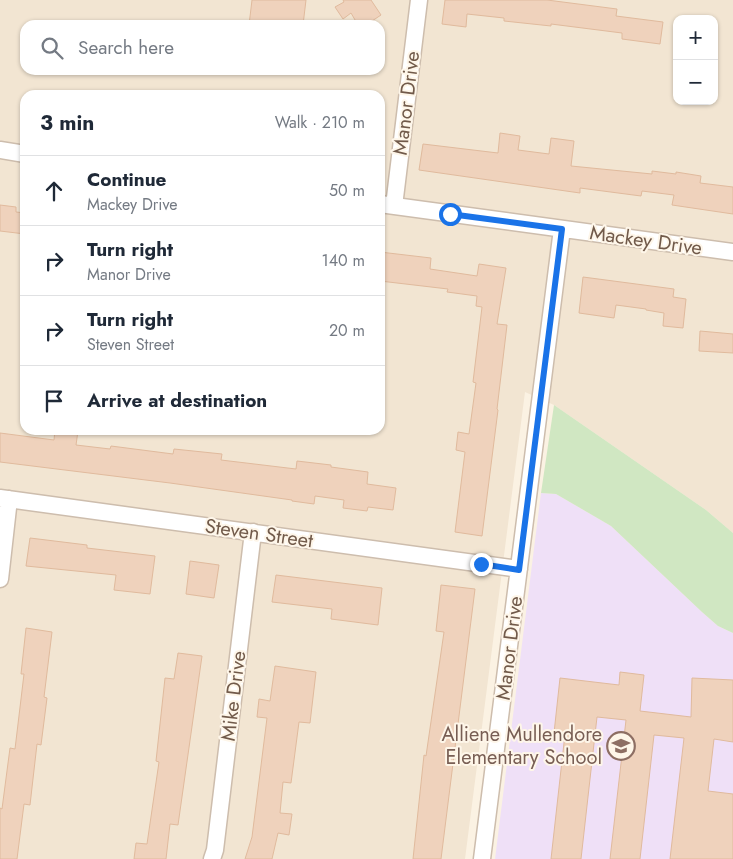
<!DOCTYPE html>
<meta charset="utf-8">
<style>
:root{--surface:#fff;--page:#f6f6f7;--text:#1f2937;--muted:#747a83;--line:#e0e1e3}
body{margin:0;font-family:Jost,sans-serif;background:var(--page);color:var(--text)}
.controls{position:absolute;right:15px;top:15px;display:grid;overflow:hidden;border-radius:10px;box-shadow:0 1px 4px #0004}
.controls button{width:45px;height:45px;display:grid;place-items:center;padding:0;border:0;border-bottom:1px solid var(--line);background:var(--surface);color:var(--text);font:25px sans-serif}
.stop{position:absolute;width:15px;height:15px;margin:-11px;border:4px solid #1a73e8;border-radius:50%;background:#fff}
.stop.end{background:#1a73e8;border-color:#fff;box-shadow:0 1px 5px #0008}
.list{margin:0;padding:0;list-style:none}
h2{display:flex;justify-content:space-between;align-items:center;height:65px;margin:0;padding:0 20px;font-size:21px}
h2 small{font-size:16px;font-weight:400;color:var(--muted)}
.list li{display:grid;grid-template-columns:32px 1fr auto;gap:15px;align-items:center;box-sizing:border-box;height:70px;padding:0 20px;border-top:1px solid var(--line)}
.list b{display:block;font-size:19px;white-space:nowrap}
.list p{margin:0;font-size:16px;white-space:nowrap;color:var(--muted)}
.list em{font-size:16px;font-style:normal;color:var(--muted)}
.icon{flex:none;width:28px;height:28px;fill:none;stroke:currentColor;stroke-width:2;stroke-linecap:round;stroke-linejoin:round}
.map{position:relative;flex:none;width:733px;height:859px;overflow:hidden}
.search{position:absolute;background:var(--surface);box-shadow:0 1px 4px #0004;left:20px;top:20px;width:365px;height:55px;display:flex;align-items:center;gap:12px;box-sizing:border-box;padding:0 18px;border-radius:15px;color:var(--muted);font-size:19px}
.panel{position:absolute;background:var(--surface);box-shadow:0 1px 4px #0004;left:20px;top:90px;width:365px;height:345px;border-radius:15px}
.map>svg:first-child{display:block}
.residential{fill:#f2e5d2;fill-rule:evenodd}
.education{fill:#efe0f7}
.green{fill:#d0e7c2}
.building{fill:#efd2bc;stroke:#e0ba9d}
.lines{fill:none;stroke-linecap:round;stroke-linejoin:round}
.minor-casing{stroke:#cdbdad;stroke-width:19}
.minor{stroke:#fff;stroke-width:16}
.route{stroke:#1a73e8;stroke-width:6}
.labels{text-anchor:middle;stroke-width:4;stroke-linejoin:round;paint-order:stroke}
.street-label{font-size:20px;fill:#715a4a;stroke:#fef6e9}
.education-label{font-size:20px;fill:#785e54;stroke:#fef6e9;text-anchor:end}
</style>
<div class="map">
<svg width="733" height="859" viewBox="0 0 733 859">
<rect width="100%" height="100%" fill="#fbf2e3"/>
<path class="residential" d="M0,0h733v533l-27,-23 -152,-105 -29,-13 -60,467h-465zM677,19h37v82h-37zM25,25h355v45h-355zM25,95h355v335h-355z"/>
<path class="education" d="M541,493l15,1 55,32 91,86 16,14 15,7v226h-238z"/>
<path class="green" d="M554,405l152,105 27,23v100l-15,-7 -16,-14 -91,-86 -55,-32 -15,-1z"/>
<path class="building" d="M252,0h54l-3,25h-54z
M343,0h28l10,15 -15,10h-8l-7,-12 -8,6 -8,-12 9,-5z
M445,0h102l70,9 -1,7 47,6 -3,22 -38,-5v-6l-71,-9v2l-47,-5v-3l-37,-4 -1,13 -24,-3z
M500,133l20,3 -2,14 31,4 2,-16 23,3 -3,25 81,8v-3l24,3v-2l25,4 -1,7 33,4v27l-61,-9 2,-10 -32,-4 -1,5 -61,-8v5l-161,-23 4,-26 75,9z
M0,205l16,2v5l9,1v21l-25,-3z
M380,252l51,6 -1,11 47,7 2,-12 27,4 -9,56 10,1 -10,84 1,1 -16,126 -27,-4 10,-80 -9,-2 2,-18 11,2 7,-51 -3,-1 9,-75 -6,-1 1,-10 -30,-4 1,-3 -68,-8z
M583,277l91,12 -1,8 13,2 -3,29 -20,-2 1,-13 -18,-3v-1l-30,-4 -2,13 -35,-5z
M700,331l33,3v19l-34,-2z
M55,430l23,1 -2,14 34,4 1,-3 62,8 1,-5 48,5 -1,6 75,9 1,-8 34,4v2l37,5 -1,12 29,4 -3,22 -25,-3 -1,4 -24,-3 1,-8 -29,-4 -1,8 -22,-3v-1l-122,-17 -170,-21v-29l54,7z
M30,538l57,7v3l68,8 -5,38 -36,-4 2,-15 -90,-9z
M190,561l29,4 -5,33 -28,-4z
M276,575l106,13 -4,37 -47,-6 1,-10 -60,-7z
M441,585l34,4 -34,270h-28l11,-104 2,1 18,-124 -8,-1z
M26,628l26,4 -8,65 3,1 -6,47 -4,-1 -7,61 -6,-1 -7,55h-17v-51l2,1 8,-61 5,1 9,-75h-3z
M178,653l24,3 -24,169 -8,-1 -4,35h-32l2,-16 11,1 12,-82 -3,-1 9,-83 9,1z
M275,666l41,6 -6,51 -11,-1 -8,61 -8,-1 -3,31 12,1 -3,21 -11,-2 -6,26h-27l7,-22 15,-119 -10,-1 2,-18 11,2z
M620,672l24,3 -4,36 51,6 1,-39 41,2v62l-19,-3 -6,52 25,3v65h-63l14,-121 -30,-3 -14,124h-30l16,-139 -29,-3 -16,142h-30l14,-125 -11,-1 6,-55 59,7z"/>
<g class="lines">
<defs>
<path id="minor" d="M0,150l25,4
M380,204l353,48
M394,206l25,-206
M0,498l519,71
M0,579l9,-80
M212,859l3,-9 38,-318
M482,859l80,-630"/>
</defs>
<use href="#minor" class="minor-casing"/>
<use href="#minor" class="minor"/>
</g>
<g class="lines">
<path class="route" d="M450,214l112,15 -43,341 -38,-6"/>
</g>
<defs>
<symbol id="school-ring" viewBox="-11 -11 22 22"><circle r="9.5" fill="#fef6e9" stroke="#8d6e63" stroke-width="1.5"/><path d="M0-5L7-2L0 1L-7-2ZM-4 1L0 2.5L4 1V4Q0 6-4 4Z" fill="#8d6e63"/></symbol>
</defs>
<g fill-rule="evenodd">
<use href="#school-ring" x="605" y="730" width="32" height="32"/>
</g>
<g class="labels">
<g class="street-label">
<text transform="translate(406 103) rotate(-83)" y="7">Manor Drive</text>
<text transform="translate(646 240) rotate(8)" y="7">Mackey Drive</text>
<text transform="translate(259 533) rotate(8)" y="7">Steven Street</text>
<text transform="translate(509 648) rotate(-83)" y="7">Manor Drive</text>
<text transform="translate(233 696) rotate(-83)" y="7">Mike Drive</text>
</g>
<g class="education-label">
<text x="602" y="741">Alliene Mullendore<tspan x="602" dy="23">Elementary School</tspan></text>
</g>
</g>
</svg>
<div class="controls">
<button>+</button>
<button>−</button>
</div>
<div class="stop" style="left:450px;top:214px"></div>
<div class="stop end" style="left:481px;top:564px"></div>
<div class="search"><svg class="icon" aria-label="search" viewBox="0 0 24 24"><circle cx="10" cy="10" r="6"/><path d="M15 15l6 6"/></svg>Search here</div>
<section class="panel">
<h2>3 min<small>Walk · 210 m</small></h2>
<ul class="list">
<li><svg class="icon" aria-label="ahead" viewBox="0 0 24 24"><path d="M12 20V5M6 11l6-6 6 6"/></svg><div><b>Continue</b><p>Mackey Drive</p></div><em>50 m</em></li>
<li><svg class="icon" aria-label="right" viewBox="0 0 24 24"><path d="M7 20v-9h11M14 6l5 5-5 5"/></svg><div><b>Turn right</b><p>Manor Drive</p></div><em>140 m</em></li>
<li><svg class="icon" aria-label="right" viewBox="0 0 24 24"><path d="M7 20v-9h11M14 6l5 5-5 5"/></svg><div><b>Turn right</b><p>Steven Street</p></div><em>20 m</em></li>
<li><svg class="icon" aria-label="arrive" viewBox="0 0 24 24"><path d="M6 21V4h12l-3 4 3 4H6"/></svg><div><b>Arrive at destination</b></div></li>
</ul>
</section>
</div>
